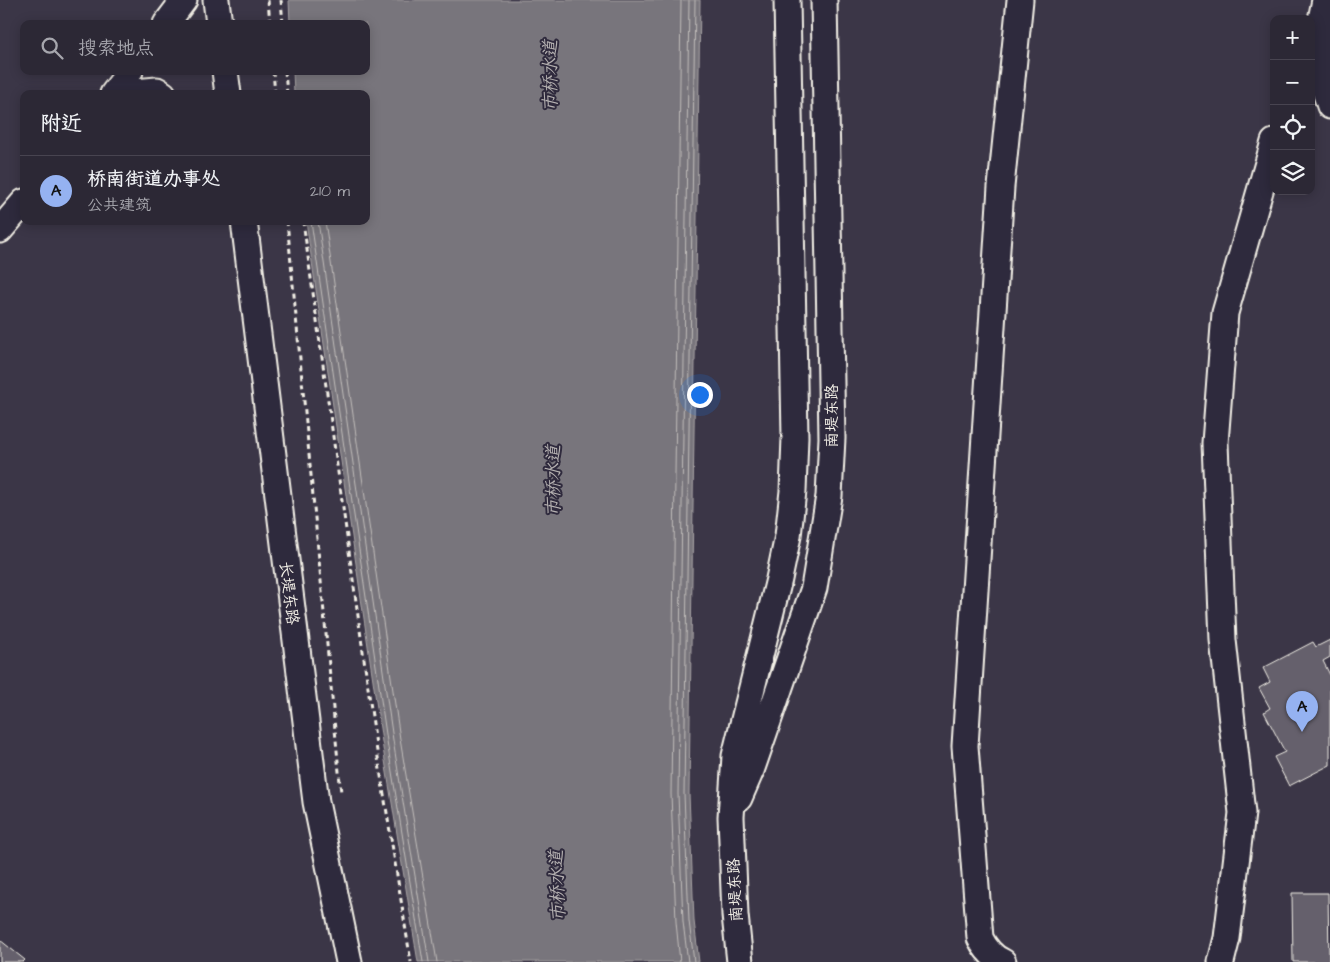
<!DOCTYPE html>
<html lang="zh">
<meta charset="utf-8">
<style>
:root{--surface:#2c2835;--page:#383441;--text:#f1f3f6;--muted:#a6a6ad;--line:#484450;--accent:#95b2f1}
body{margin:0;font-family:"Architects Daughter","LXGW WenKai TC",sans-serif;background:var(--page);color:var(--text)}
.controls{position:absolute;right:15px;top:15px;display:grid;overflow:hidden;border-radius:10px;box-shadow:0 2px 12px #0003}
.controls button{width:45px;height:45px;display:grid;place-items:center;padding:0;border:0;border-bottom:1px solid var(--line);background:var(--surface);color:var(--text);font:25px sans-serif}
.you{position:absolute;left:699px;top:394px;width:18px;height:18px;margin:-12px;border:4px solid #fff;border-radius:50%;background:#1a73e8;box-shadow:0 0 0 8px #1a73e833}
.badge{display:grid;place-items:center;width:32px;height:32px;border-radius:50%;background:var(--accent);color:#111;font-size:16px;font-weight:700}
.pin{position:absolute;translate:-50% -41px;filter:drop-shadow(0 1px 2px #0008)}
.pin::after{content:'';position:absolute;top:26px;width:18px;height:15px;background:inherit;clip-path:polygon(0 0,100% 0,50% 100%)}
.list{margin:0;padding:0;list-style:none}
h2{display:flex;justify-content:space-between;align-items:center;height:65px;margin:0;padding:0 20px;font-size:21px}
h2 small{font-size:16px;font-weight:400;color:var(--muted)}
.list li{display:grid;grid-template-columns:32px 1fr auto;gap:15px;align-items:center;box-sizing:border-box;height:70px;padding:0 20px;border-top:1px solid var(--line)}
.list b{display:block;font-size:19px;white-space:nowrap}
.list p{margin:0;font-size:16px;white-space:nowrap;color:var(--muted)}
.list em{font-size:16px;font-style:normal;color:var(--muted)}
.icon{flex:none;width:28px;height:28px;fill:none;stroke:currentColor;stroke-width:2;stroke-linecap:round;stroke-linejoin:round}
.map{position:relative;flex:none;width:1330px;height:962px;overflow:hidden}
.search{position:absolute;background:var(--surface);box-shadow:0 2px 12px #0003;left:20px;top:20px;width:350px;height:55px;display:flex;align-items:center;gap:12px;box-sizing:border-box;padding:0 18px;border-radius:10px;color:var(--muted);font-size:19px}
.panel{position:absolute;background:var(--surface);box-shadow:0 2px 12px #0003;left:20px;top:90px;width:350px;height:135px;border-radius:10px}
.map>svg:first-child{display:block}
.water{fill:#78747b;stroke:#aaa6a7}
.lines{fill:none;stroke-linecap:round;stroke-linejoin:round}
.shore{stroke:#c2bfbc;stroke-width:1}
.building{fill:#65616c;stroke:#f4f1e8}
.minor-casing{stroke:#f4f1e8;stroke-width:29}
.path{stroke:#f4f1e8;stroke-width:3;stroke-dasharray:5 4;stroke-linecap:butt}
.minor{stroke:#2f2a3d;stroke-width:25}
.labels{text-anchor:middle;stroke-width:4;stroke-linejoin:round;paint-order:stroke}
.street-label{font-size:16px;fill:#f4f1e8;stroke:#2f2a3d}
.water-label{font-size:18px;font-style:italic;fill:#b6b2b2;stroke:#2f2a3d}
</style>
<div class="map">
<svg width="1330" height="962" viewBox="0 0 1330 962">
<rect width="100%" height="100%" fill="#3b3647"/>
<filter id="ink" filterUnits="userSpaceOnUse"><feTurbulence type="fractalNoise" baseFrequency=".02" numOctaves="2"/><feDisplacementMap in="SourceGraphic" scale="10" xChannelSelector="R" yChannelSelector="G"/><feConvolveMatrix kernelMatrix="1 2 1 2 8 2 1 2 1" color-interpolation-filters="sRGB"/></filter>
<g filter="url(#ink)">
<path class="water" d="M289,0h411l-11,794 5,127 5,41h-281l-36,-220 -76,-521h60v-127h-72l-1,-23h73v-47h-76z"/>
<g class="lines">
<path class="shore" d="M311,221l76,520 36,221
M318,221l75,519 36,222
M325,221l75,518 37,223
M680,962l-4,-40 -5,-128 10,-794
M688,962l-5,-40 -5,-128 11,-794
M694,962l-5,-41 -5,-127 11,-794"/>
</g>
<path class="building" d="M1330,640v17l-7,4 7,14v90l-41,21 -15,-29 11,-5 -21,-40 6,-4 -11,-20 11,-6 -7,-14 50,-26 3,5z
M1292,893h36l1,69h-36z
M0,940l25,20 -2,2h-23z"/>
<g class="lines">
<defs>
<path id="minor" d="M216,0l3,24
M1325,0l-5,25 1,54 9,27
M166,24l18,-24
M225,71l3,23
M113,94l44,-4 6,4
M113,94l17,-23
M244,221l72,581 33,160
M0,230l24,-28
M739,798l13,-30 62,-180 15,-92 3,-58 -8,-438
M740,962l-5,-47 -4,-98 4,-61 44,-177 9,-43 5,-45 2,-54 -8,-437
M1003,962c-11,-5 -18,-14 -23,-24l-15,-192 36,-559 19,-187
M1221,962l6,-24 15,-125 -19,-173 -8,-197 10,-130 49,-171"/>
</defs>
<use href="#minor" class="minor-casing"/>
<path class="path" d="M268,0l2,24
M281,0l2,24
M273,71l2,23
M285,71l2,23
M287,221l54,572
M303,221l73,524 35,217"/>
<use href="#minor" class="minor"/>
</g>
</g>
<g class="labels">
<g class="street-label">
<text transform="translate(831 416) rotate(-90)" y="6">南堤东路</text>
<text transform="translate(290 593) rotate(83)" y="6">长堤东路</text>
<text transform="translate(734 890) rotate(-93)" y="6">南堤东路</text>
</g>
<g class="water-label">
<text transform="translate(550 76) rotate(-90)" y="6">市桥水道</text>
<text transform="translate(553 481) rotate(-90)" y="6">市桥水道</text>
<text transform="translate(557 886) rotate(-92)" y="6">市桥水道</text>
</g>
</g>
</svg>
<div class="controls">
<button>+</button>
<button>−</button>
<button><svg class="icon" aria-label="locate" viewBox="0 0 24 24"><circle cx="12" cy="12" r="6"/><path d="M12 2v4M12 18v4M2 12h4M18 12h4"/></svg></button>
<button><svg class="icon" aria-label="layers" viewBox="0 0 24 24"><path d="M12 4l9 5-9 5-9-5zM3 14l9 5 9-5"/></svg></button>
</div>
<div class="you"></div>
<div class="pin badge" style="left:1302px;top:732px">A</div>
<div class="search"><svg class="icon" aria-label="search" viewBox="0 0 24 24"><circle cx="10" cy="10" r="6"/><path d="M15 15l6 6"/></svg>搜索地点</div>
<section class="panel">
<h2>附近<small></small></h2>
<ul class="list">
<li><span class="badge">A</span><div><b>桥南街道办事处</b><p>公共建筑</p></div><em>210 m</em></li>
</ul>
</section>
</div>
